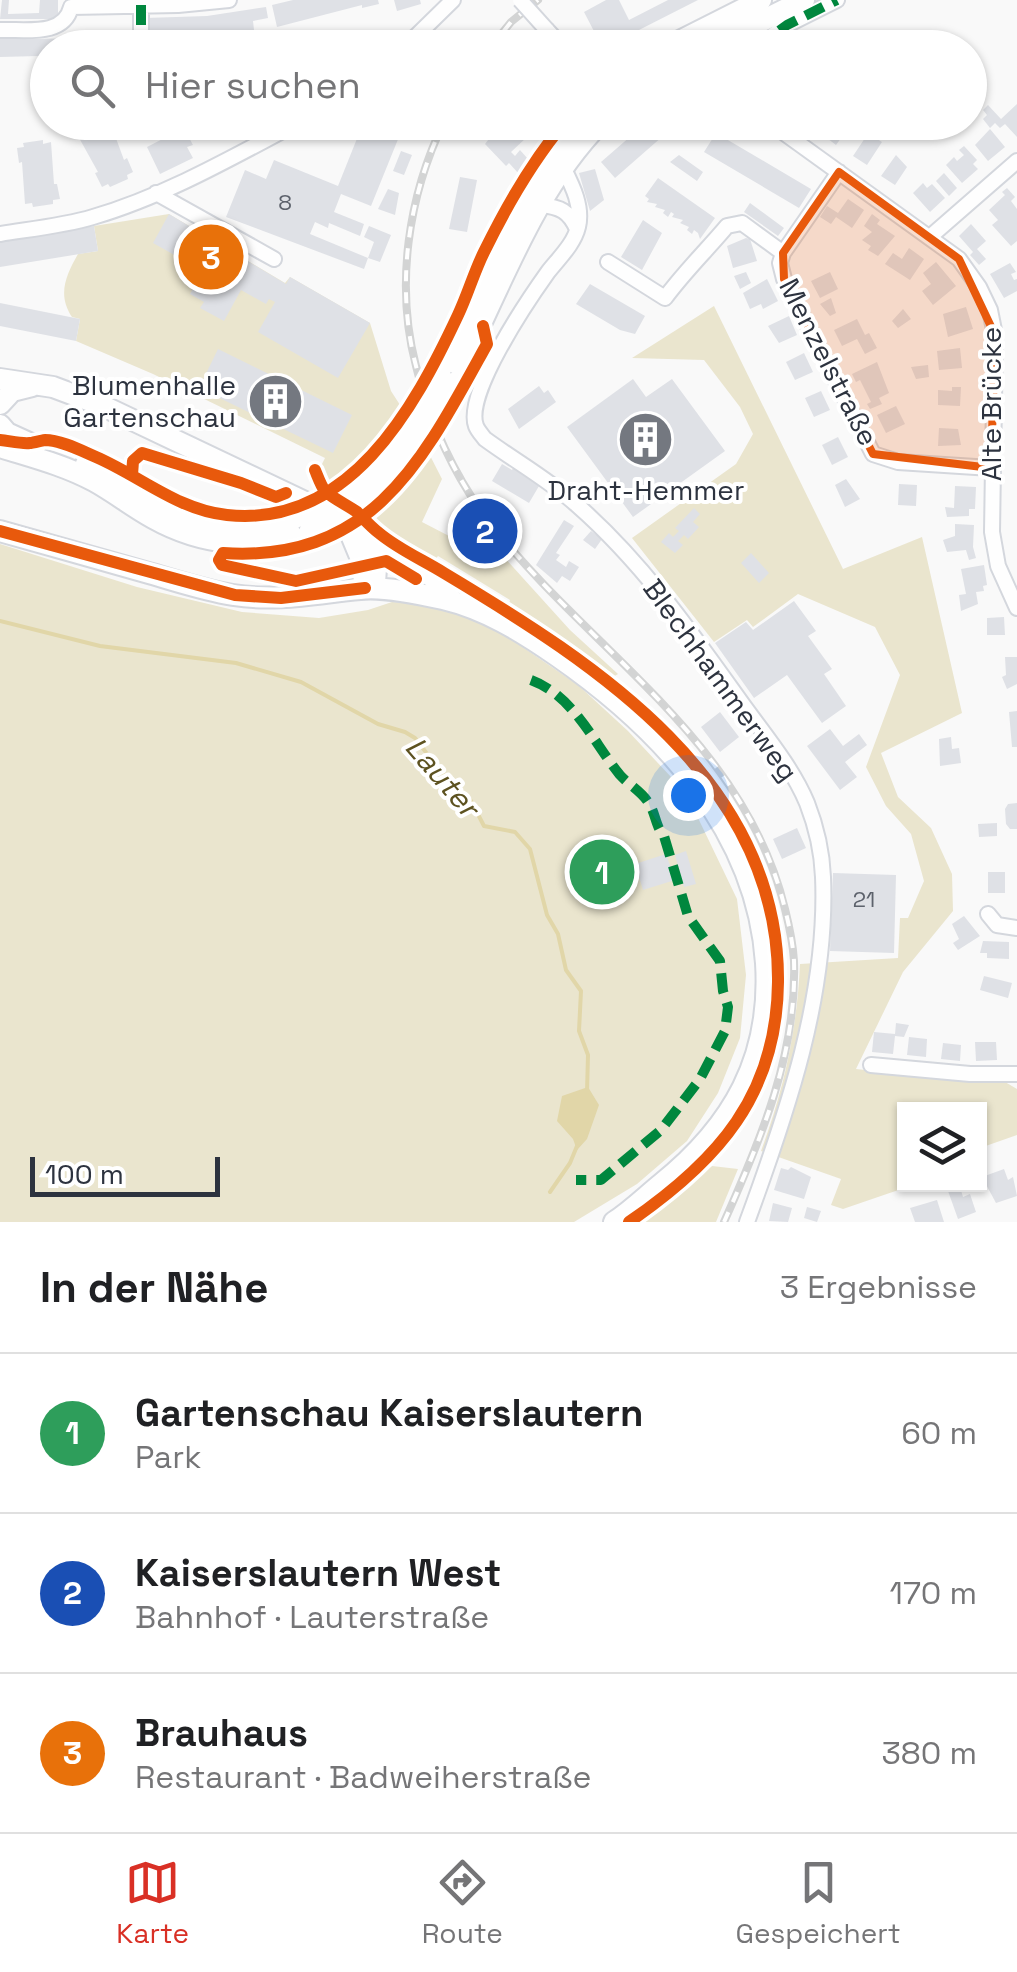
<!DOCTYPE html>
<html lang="de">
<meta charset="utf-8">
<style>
:root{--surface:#fff;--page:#f6f6f6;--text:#202124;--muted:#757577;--line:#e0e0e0;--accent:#d93025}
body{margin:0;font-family:"Space Grotesk",sans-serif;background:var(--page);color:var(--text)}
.controls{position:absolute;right:30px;bottom:30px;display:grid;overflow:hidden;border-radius:0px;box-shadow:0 2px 8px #0004}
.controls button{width:90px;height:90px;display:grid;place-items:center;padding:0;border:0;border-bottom:2px solid var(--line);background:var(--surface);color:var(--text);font:50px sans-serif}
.scale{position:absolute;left:30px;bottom:25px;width:190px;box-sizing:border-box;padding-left:10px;border:5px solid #2d333f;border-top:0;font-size:28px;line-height:35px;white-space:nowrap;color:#2d333f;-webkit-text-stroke:8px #fff;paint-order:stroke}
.you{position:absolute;left:688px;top:795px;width:35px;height:35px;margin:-25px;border:8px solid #fff;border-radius:50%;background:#1a73e8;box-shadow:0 0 0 15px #1a73e833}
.badge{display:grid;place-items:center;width:65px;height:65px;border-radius:50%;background:var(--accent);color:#fff;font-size:32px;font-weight:700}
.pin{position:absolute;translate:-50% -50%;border:5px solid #fff;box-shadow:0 2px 10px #0006}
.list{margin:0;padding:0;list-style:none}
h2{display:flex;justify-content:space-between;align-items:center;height:130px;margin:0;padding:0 40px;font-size:42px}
h2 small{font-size:32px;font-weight:400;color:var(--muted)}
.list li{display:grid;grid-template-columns:65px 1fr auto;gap:30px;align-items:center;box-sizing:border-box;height:160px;padding:0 40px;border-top:2px solid var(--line)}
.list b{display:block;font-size:38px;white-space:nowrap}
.list p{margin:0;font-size:32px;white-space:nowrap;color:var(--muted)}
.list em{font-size:32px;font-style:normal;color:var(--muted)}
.icon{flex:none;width:55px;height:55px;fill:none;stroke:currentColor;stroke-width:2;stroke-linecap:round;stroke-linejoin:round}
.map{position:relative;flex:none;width:1017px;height:1222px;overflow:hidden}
.search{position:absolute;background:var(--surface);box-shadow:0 2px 8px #0004;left:30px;right:30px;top:30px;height:110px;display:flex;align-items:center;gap:25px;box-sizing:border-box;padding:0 35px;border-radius:55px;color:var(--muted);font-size:38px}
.sheet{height:610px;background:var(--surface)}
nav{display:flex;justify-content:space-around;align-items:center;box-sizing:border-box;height:140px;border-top:2px solid var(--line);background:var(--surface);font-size:28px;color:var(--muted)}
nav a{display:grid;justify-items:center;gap:5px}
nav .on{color:var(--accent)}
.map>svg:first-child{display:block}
.green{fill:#eae5ce}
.water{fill:#e1d6a8}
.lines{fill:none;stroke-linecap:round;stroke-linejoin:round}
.stream{stroke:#e1d6a8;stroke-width:4}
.building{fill:#dfe1e6}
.street-casing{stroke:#d4d7dd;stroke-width:18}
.secondary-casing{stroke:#d4d7dd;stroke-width:24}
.street{stroke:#fefefe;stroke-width:14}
.secondary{stroke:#fefefe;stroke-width:20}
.rail-casing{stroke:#d3d4d4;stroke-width:8}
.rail{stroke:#fff;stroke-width:4;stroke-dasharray:11;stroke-linecap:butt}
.street-bridge-casing{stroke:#d4d7dd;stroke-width:18;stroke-linecap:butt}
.secondary-bridge-casing{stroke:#d4d7dd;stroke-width:24;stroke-linecap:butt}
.street-bridge{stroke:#fefefe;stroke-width:14}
.secondary-bridge{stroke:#fefefe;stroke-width:20}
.quiet{stroke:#00873e;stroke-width:10;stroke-dasharray:20 10;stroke-linecap:butt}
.cycleway-casing{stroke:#fff;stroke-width:19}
.cycleway{stroke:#e8590c;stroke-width:12}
.marked{fill:#e8590c;fill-opacity:0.2;stroke:#e8590c;stroke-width:8;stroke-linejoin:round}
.labels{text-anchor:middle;stroke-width:8;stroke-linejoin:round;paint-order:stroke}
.number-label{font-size:22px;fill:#5d626c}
.street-label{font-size:28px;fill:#2d333f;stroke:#fff}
.poi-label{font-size:28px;fill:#2d333f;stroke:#fff;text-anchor:end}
.water-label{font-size:30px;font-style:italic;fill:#5d5220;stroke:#fff}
</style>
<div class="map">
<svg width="1017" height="1222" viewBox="0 0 1017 1222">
<rect width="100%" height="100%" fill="#f9f9f9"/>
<path class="green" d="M169,214l116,69 5,-6 80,46 21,68 29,45 22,43 -20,43 27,14 15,-23 106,117 48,44 -7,4 -102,-74 1,-4 -72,-44 -4,5c-41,-26 -78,-57 -119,-83l10,-20 -172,-84 -77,-33 4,-22 -8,-2c-15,-22 -6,-42 6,-63l20,-3 -4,-25z
M714,306l129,263 79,-32 40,176 -81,40 17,44 33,31 21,46 1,37 -50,61 -47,97 112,12 32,-2 17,10v46l-37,13v-38h-76v74l9,1 -70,24 -12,-4 10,-26 -80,-28c23,-62 36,-121 39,-187l98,-6 2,-40h8l16,-37 -13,-47 -25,-28 -20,-39 34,-92 -25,-48 -77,-33 -45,33 -6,-7 -33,22 -82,-104 104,-74 17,-30 -13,-27 -36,-47 -72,-2z
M0,544l137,43 105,25 77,6 49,-8 24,-8 43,2 54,20 89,61 50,46 58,62 51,106 9,76 -6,63 -22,55 -31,48 -50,43 -63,38h-574z
M712,1166l26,3 -22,53h-78z"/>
<path class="water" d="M588,1087l11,18 -12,34 -10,11 -4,-11 -16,-18 5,-25z"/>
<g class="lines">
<path class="stream" d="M0,621l100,25 136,17 65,19 77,42 27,8 10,6 26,34 30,29 13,25 31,6 15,17 17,66 11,19 8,36 15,21 -2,40 9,24 -1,37
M550,1192l20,-29 7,-17"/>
</g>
<path class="building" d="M2,0h7l-1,14 31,-1 1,-13h18v19h-58z
M293,0h85l1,4 -17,4v-3l-85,22 -5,-22z
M394,0h26l1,4 -24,7z
M606,0h13l10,20 39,-20h30l-63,32 2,4 -15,12h-35l-2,-5 12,-6 -13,-25z
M266,7l2,11 -15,3 1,9 -45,3v5l-16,-3v7h-9v-7l-39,1v-18l62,-2z
M302,32l3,16h-24l-2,-11z
M351,32l2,11 33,-9 3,12 -60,2 -3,-10z
M121,38v10h-73v12h-8l-1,-4 -39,1v-18z
M1017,104v33l-12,-13 -5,4 -5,-5 -5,5 -7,-9 4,-4 -4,-5 5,-5 13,14z
M96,122h14l14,38 3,-2 6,14 -6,3 1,4 -18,8 -2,-3 -6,3 -7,-14 3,-1 -20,-36 6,-3 -2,-4z
M370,122h35l-34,84 -30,-12 -7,18 30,12 -4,12 -31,-13 -1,5 -13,-6 -5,12 58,24 6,-16 -10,-5 5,-11 22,9 -11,27 -12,-4 -4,11 -138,-52 19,-47 21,9 8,-19 64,26 20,-50 5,2z
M502,122h41l-32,30 4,4 5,-6 8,9 -9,15 -10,-11 -3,3 -21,-22z
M647,122h32l-64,56 -14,-16z
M806,122h30l11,8 -11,15z
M990,129l15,18 -17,14 -13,-16z
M180,130l3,6 4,-2 6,11 -6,2 6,11 -33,16 -13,-27z
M716,133l95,56 -12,19 -95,-56z
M871,135l11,7 -15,23 -14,-9 12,-18 3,2z
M43,140v4l8,-2 3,42h3l3,15 -7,1v4l-20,3 -1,-4 -7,1 -3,-42 -3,1 -2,-15 7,-1 -1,-4z
M964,146l13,14 -4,4 5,5 -16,14 -16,-18 8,-8 3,4 7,-6 -5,-5z
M401,151l11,4 -8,20 -11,-4z
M679,155l24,17 -6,9 -27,-19z
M896,155l11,12 -12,18 -14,-9z
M595,169l9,31 -14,11 -11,-38z
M944,173l13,15 -8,8 -13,-15z
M460,177l17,3 -10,52 -18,-3z
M658,178l57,40 -15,21 -2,-6 -4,-3 -2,4 -5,-4 2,-3 -9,-4 3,-3 -11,-3 2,-3 -3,-2 -3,5 -5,-4 2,-3 -10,-3 2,-3 -10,-2 2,-3 -4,-3z
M923,183l4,5 5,-4 13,14 -15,14 -17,-19z
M1007,188l8,9 -4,4 6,8v32l-6,5 -19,-21 6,-5 -9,-10 16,-15 -3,-3z
M388,189l11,4 -4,22 -17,-6z
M848,199l16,11 -12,18 -16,-11 -5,7 -11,-7 7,-11 11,7z
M750,203l34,25 -6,8 -34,-24z
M169,214l117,70 4,-7 80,46 -32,55 -80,-46 17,-30 -6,-3 -3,5 -25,-14 -17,31 -24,-13 4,-6 -14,-8 13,-23 -50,-28z
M872,214l8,6 -3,4 18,12 -17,20 -10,-6 3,-4 -9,-6 10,-8 -8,-6z
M643,220l19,13 -20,37 -21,-13z
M971,224l15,17 -9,8 9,10 -7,6 -9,-10 3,-3 -14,-16z
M94,226l4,25 -98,16v-26z
M746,238l4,1 7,22 -24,7 -6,-22z
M909,248l15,11 -14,21 -25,-16 8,-11 9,6z
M936,262l20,24 -23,19 -11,-14 9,-7 -8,-11z
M1010,263l6,9 -5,2 3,6 3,-1v12l-13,7 -14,-24z
M746,272l5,11 -11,6 -6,-13z
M830,272l8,17 -18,9 -9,-17z
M767,279l11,22 -15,8 -2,-5 -11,5 -7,-16z
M590,284l55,32 -10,18 -15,-4 -44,-26z
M831,298l5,15 -6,3 -10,-12z
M0,303l80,16 -4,22 -76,-15z
M966,307l7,22 -25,8 -5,-23z
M903,309l8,10 -13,9 -6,-7z
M789,316l8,19 -18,8 -11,-17z
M857,319l8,16 4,-2 8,15 -12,6 -8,-15 -15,7 -8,-16z
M960,348l2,20 -23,2 -2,-19z
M218,349l134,66 -19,38 -134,-65z
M804,353l9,19 -18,8 -9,-18z
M877,362l12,31 -10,5 3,6 -12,5 -3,-5 4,-2 -11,-22 -4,2 -4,-8z
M928,365l1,12 -13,2 -5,-12z
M633,379l13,18 26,-18 53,72 -92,66 -66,-90z
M539,386l5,7 4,-3 8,12 -37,27 -11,-20z
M952,387h9l-1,19 -22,-1v-15l14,1z
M821,391l9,19 -16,7 -9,-19z
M896,406l9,18 -19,9 -9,-18z
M939,428l19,1 3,16 -23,1z
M838,437l10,20 -16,8 -10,-20z
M502,464l10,6 1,-2 26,18 -10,17 -37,-22z
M846,479l14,20 -15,8 -10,-22z
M899,484l18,1 -1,21 -18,-1z
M955,486l21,1 -1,22h-6v7l-22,1 -2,-10 9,1z
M694,508l6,6 -7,8 6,5 -11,12 -4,-4 -6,6 5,4 -8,8 -14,-11 8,-9 4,4 6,-6 -4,-3z
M564,520l10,6 -18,27 4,2 -4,5 10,7 3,-6 10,6 -9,14 -8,-5 -5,7 -21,-18z
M955,524l19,1 -1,22 3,11 -7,2 -3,-10 -19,2 -4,-12 12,-4z
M591,531l11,8 -7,10 -12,-9z
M751,553l18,20 -10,10 -18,-20z
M984,565l3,20 -4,1 1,5 -8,1 2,12 -17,7 -2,-16 7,-1 -5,-25z
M794,601l22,30 -8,5 24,33 -8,5 22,32 -24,17 -35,-48 -33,23 -39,-55 31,-21 7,8z
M1004,617l1,18h-18v-17z
M1005,657h12v27l-10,5 -5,-12 4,-2z
M1017,711v36h-5l-3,-35z
M720,712l19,25 -19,15 -19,-25z
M830,729l13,17 16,-12 8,11 -22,17 12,15 -17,13 -33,-44z
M951,737l1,12 7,-1 2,15 -21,3 -1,-27z
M1017,803v26h-7l-4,-5 -1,-15 3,-5z
M997,823v13l-18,1 -1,-13z
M797,828l9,20 -24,11 -9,-20z
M686,851l10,33 -12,3 -9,-32z
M666,854l9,26 -32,10 -8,-26z
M988,872h17v21h-17z
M833,873l63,2 -2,78 -64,-2z
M964,916l16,20 -22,14 -5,-7 6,-4 -7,-15z
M983,941l26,1v17l-22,-1v-5h-7z
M984,976l28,7 -4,15 -28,-8z
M896,1023l13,2 -5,12 -9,-1 -2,18 -21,-2 2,-20 21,2z
M909,1037l18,2 -1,18 -19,-2z
M975,1042h21l1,18 -21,1z
M943,1043l18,2 -1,16 -19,-2z
M791,1167l20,10 -7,22 -30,-9 7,-22 7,2z
M1004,1169l4,11 5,-3 4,19 -21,7 -14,-26z
M960,1187l3,10 7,-3 6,18 -18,7 -10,-28z
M937,1200l7,22h-29l-5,-14z
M773,1203l19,5 -4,14 -19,-1z
M807,1207l14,4 -4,11 -13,-4z"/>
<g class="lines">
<defs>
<path id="street" d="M141,5v43
M0,30c25,-1 64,7 71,-23l107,-2 51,-5
M547,30l17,18
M404,48l49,-48
M755,48l32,-23 50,-25
M769,122l190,137 20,28 11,23 5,25 -3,197 6,34 19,42
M563,167c9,18 20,39 15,60 -4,17 -19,31 -30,45 -20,28 -84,122 -72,154 2,5 6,9 9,13 30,22 64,41 92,66 65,57 114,127 164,197 23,32 51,65 66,101 9,23 15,49 16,74 5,118 -36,236 -76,345
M839,172l-56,81 -3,10 4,16 89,175 25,8 93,6
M156,193l118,66
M541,205c19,2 28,6 36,24
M0,234c31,-5 63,-8 93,-17 72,-21 140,-60 206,-95
M931,236l86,-75
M608,262l57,36c20,-27 41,-47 62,-72l15,-3 41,30
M988,914l9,11 20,3
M871,1065l99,9h47"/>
<path id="secondary" d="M666,48l95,-48
M708,48l96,-48
M442,367l69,-148 64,-97
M0,379l53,8 48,18 227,108c40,27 84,46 121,77
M452,383c46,-87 78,-189 149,-261
M0,404l12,-13 20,-5
M0,425l7,8 22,10
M0,447c32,10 64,18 94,34 20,11 39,26 59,37 48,27 104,33 156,14
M86,464c72,31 125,81 209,54
M349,530l12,29 4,29
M0,531c48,14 97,27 145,41 29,8 58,18 88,23 44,7 84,-2 127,-6 23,-3 60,5 83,10 42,10 78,32 114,57 104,72 200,174 209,307 6,95 -33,163 -105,221 -16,13 -30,27 -47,38
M364,537l13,18 -2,27"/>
</defs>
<use href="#street" class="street-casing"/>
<use href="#secondary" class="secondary-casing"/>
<use href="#street" class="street"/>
<use href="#secondary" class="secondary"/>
<defs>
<path id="rail" d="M490,48l21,-26 27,-22
M444,122c-36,74 -49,164 -28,244 13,55 39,112 74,157 100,128 255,218 295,386 4,16 8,35 9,52 3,93 -33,178 -70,261"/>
</defs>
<use href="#rail" class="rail-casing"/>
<use href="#rail" class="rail"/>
<defs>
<path id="street-bridge" d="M520,0l27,30"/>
<path id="secondary-bridge" d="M295,518c79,-30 107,-80 147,-151
M309,532c71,-30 107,-83 143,-149"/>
</defs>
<use href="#street-bridge" class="street-bridge-casing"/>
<use href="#secondary-bridge" class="secondary-bridge-casing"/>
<use href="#street-bridge" class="street-bridge"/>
<use href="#secondary-bridge" class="secondary-bridge"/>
<path class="quiet" d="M141,5v43
M755,48l32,-23 50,-25
M531,680c43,16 62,62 89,95 8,9 21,16 28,27 8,11 7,24 16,34l24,80 32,45 3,30 5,16 -3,24 -25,48 -39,51 -60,50h-25"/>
<defs>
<path id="cycleway" d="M0,440c10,1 21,4 30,3 2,0 14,-3 15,-3 16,0 37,11 51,17 44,19 82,53 131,58 122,13 187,-106 231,-200 10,-21 16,-43 26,-63 22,-45 49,-92 81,-130
M315,470c3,7 6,16 10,21 9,8 22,14 32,21 7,7 14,15 22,21 19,16 44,27 65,40 152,91 336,208 334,409 -1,113 -60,179 -149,240
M132,475l1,-14 9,-8 99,30 35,14 10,-4
M0,531l235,64 46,3 84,-10
M416,579l-30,-18 -90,20 -74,-16 -3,-5 4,-7c151,10 201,-95 264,-209l-4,-18"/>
</defs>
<use href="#cycleway" class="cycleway-casing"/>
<use href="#cycleway" class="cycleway"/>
</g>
<path class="marked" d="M839,172l120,87 36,76 -4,133 -118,-14 -89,-175 -1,-26z"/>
<defs>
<symbol id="building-disc" viewBox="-11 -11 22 22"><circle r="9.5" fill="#747880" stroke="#fff"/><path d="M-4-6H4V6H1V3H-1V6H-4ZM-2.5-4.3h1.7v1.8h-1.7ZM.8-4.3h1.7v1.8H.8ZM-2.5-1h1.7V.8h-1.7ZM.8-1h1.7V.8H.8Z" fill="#fff"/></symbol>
</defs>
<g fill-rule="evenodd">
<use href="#building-disc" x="244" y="370" width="63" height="63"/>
<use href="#building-disc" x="614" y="408" width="63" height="63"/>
</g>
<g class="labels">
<g class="number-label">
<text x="285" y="210">8</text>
<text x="864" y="907">21</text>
</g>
<g class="street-label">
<text transform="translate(829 362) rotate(63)" y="10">Menzelstraße</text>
<text transform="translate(991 404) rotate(-90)" y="10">Alte Brücke</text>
<text transform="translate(721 680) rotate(54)" y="10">Blechhammerweg</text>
</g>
<g class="poi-label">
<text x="236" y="395">Blumenhalle<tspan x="236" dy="32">Gartenschau</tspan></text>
<text x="646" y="500" text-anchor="middle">Draht-Hemmer</text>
</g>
<g class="water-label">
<text transform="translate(442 777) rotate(49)" y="10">Lauter</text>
</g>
</g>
</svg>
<div class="controls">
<button><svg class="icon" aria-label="layers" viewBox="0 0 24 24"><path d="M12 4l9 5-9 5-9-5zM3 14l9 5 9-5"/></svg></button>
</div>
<div class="scale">100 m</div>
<div class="you"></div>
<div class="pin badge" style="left:602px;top:872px;background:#2e9e5b">1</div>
<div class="pin badge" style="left:485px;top:531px;background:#1a4fb4">2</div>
<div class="pin badge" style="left:211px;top:257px;background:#e8710a">3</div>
<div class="search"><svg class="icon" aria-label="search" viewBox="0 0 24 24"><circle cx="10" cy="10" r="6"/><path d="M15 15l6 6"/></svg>Hier suchen</div>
</div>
<section class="sheet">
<h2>In der Nähe<small>3 Ergebnisse</small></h2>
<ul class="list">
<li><span class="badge" style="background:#2e9e5b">1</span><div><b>Gartenschau Kaiserslautern</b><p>Park</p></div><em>60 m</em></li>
<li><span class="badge" style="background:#1a4fb4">2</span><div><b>Kaiserslautern West</b><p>Bahnhof · Lauterstraße</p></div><em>170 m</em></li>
<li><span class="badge" style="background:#e8710a">3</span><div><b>Brauhaus</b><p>Restaurant · Badweiherstraße</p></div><em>380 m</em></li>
</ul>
</section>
<nav>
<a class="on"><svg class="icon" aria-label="map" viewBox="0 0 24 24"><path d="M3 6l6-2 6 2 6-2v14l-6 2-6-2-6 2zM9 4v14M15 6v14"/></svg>Karte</a>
<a><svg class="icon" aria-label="directions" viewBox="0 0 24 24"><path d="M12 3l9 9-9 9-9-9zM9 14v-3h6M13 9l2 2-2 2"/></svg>Route</a>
<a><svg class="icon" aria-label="saved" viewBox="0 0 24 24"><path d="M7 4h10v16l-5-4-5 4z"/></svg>Gespeichert</a>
</nav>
